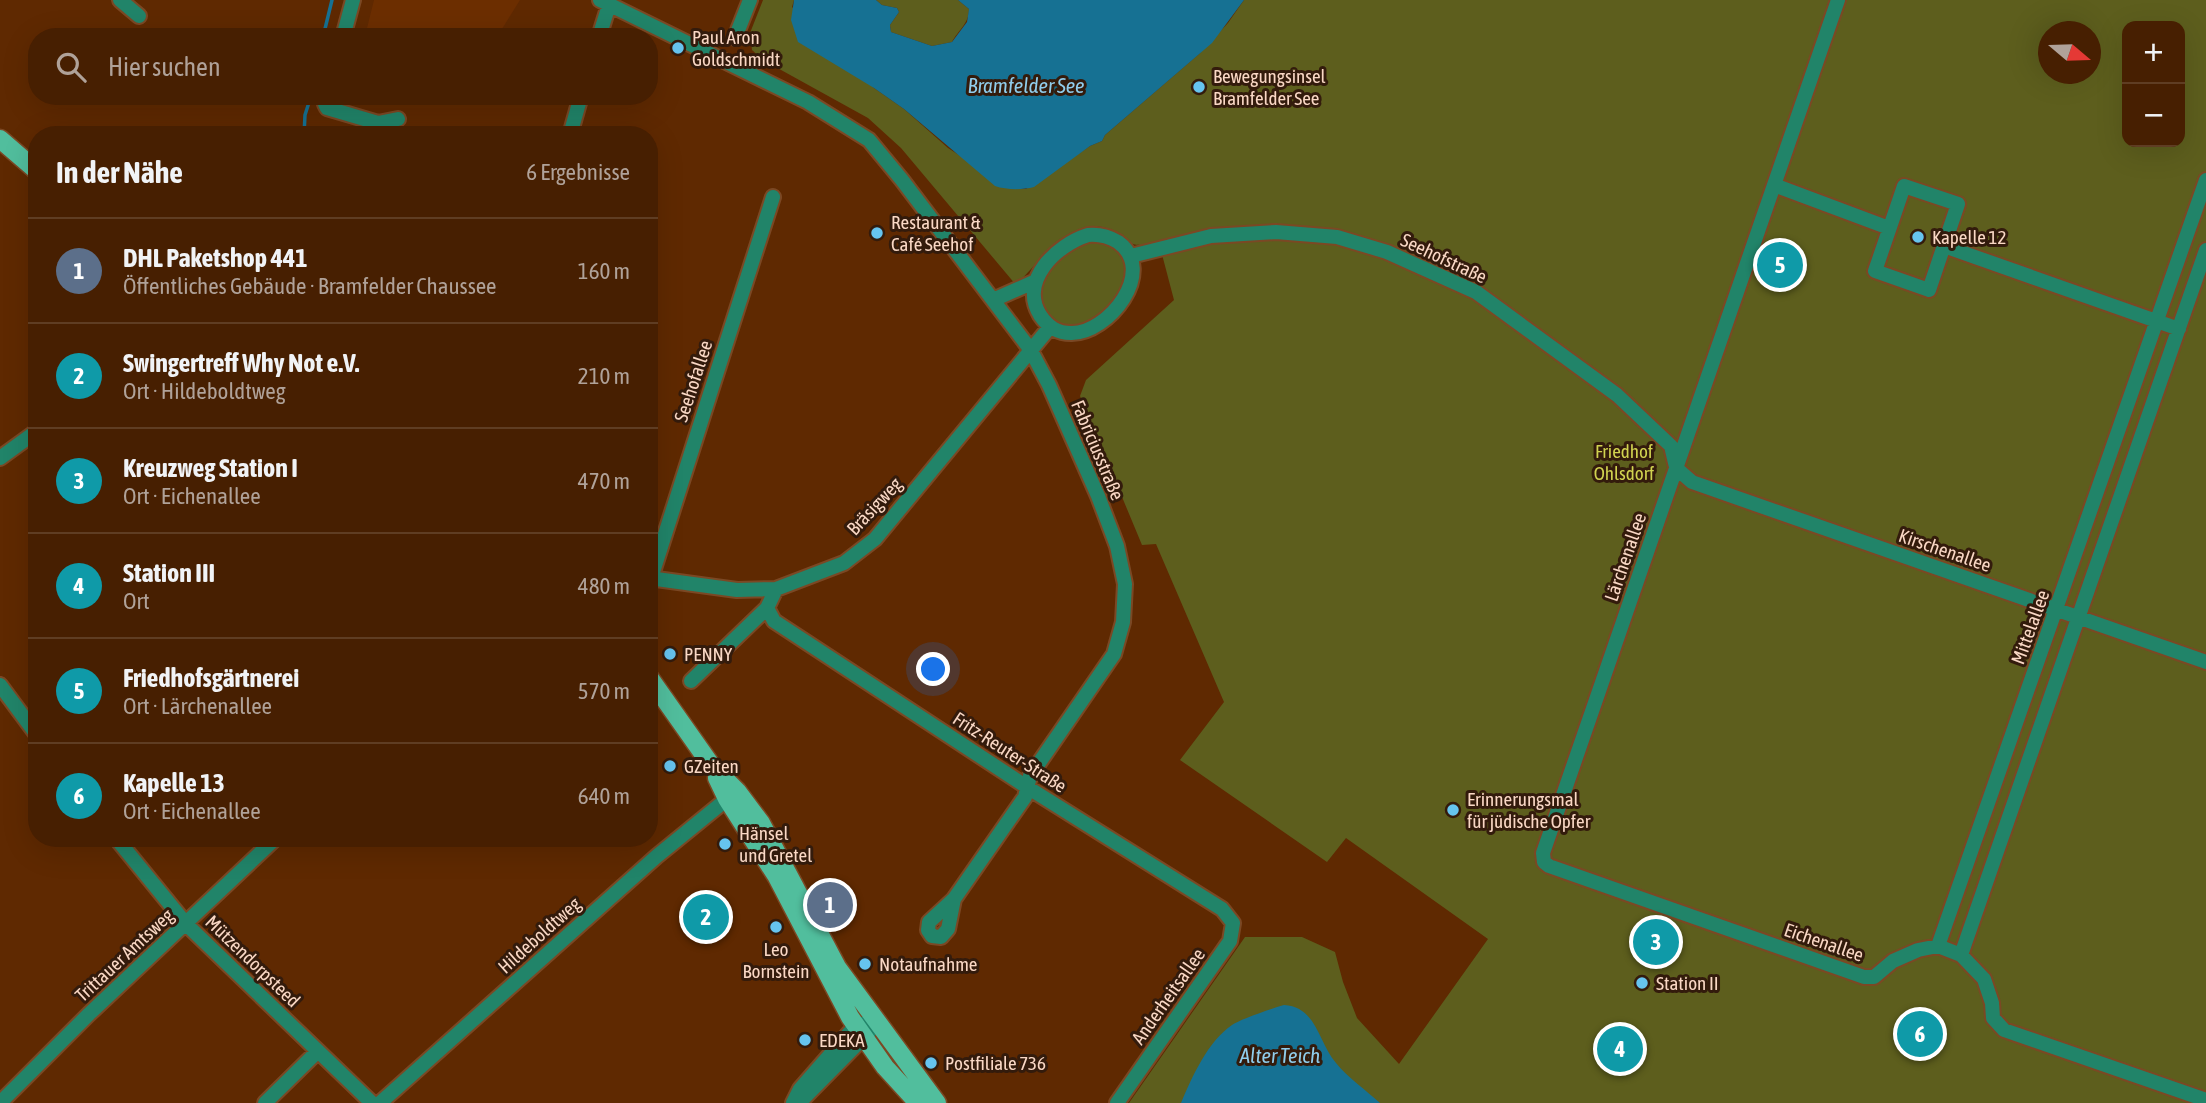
<!DOCTYPE html>
<html lang="de">
<meta charset="utf-8">
<style>
:root{--surface:#471f01;--page:#4e270b;--text:#f1f3f6;--muted:#b0a299;--line:#5f3d23;--accent:#66c4ef}
body{margin:0;font-family:"Asap Condensed",sans-serif;background:var(--page);color:var(--text)}
.controls{position:absolute;right:21px;top:21px;display:grid;overflow:hidden;border-radius:14px;box-shadow:0 7px 28px #0002}
.controls button{width:63px;height:63px;display:grid;place-items:center;padding:0;border:0;border-bottom:2px solid var(--line);background:var(--surface);color:var(--text);font:35px sans-serif}
.compass{position:absolute;left:2038px;top:21px;width:63px;height:63px;border-radius:50%;background:var(--surface);box-shadow:0 7px 28px #0002;rotate:109deg}
.you{position:absolute;left:934px;top:670px;width:24px;height:24px;margin:-18px;border:5px solid #fff;border-radius:50%;background:#1a73e8;box-shadow:0 0 0 10px #1a73e833}
.badge{display:grid;place-items:center;width:46px;height:46px;border-radius:50%;background:var(--accent);color:#fff;font-size:23px;font-weight:700}
.pin{position:absolute;translate:-50% -50%;border:4px solid #fff;box-shadow:0 2px 7px #0006}
.list{margin:0;padding:0;list-style:none}
h2{display:flex;justify-content:space-between;align-items:center;height:91px;margin:0;padding:0 28px;font-size:30px}
h2 small{font-size:23px;font-weight:400;color:var(--muted)}
.list li{display:grid;grid-template-columns:46px 1fr auto;gap:21px;align-items:center;box-sizing:border-box;height:105px;padding:0 28px;border-top:2px solid var(--line)}
.list b{display:block;font-size:26px;white-space:nowrap}
.list p{margin:0;font-size:23px;white-space:nowrap;color:var(--muted)}
.list em{font-size:23px;font-style:normal;color:var(--muted)}
.icon{flex:none;width:38px;height:38px;fill:none;stroke:currentColor;stroke-width:2;stroke-linecap:round;stroke-linejoin:round}
.map{position:relative;flex:none;width:2206px;height:1103px;overflow:hidden}
.search{position:absolute;background:var(--surface);box-shadow:0 7px 28px #0002;left:28px;top:28px;width:630px;height:77px;display:flex;align-items:center;gap:18px;box-sizing:border-box;padding:0 24px;border-radius:28px;color:var(--muted);font-size:26px}
.panel{position:absolute;background:var(--surface);box-shadow:0 7px 28px #0002;left:28px;top:126px;width:630px;height:721px;border-radius:28px}
.map>svg:first-child{display:block}
.built{fill:#6c2e00}
.green{fill:#5d5e1d;fill-rule:evenodd}
.water{fill:#167193}
.lines{fill:none;stroke-linecap:round;stroke-linejoin:round}
.stream{stroke:#167193;stroke-width:3.5}
.minor-casing{stroke:#7b4824;stroke-width:18}
.major-casing{stroke:#7b4824;stroke-width:21}
.minor{stroke:#218469;stroke-width:14}
.major{stroke:#51be9d;stroke-width:18}
.poi-dot{fill:#66c4ef;stroke:#331b0c;stroke-width:2.5}
.labels{text-anchor:middle;stroke-width:6;stroke-linejoin:round;paint-order:stroke}
.poi-label{font-size:19px;fill:#fad8c5;stroke:#331b0c;text-anchor:start}
.street-label{font-size:19px;fill:#fad8c5;stroke:#331b0c}
.park-label{font-size:19px;fill:#d1d350;stroke:#331b0c}
.water-label{font-size:21px;font-style:italic;fill:#90cdec;stroke:#331b0c}
</style>
<div class="map">
<svg width="2206" height="1103" viewBox="0 0 2206 1103">
<rect width="100%" height="100%" fill="#5f2901"/>
<path class="built" d="M374,0h146l-23,37h-130l-2,-1z"/>
<path class="green" d="M763,0h31l-2,7 82,81 30,21 44,39 62,40 16,1 64,-43 12,-5 3,-6 94,-81 29,-31 16,-23h962v1103h-1077l116,-166h57l33,15 8,30 14,36 42,46 89,-125 -142,-101 -19,24 -147,-102 44,-58 -68,-158 -14,1 -62,-149 6,-16 88,-80 -15,-57c-13,3 -25,4 -37,-4 -5,-2 -8,-8 -13,-10 -35,-15 -71,34 -93,56l-115,-137 -33,-30 -105,-58 -11,-10 -2,-17zM2127,26h53v116h-53zM2048,32h42v42h-42z
M876,0h82l11,9c0,15 -11,21 -17,33l-20,4 -41,-14 -1,-7 9,-13 -2,-4 -15,-3z
M1086,241c81,-1 17,100 -26,84 -8,-2 -11,-6 -15,-13 -17,-28 16,-61 41,-71z"/>
<path class="water" d="M794,0h82l6,5 15,3 2,4 -9,13 1,7 41,14 20,-4 15,-20 2,-13 -11,-9h286l-32,43 -107,92 -3,6 -12,5 -56,41c-11,3 -28,3 -39,-1l-91,-77 -30,-21 -76,-46 -7,-22z
M1284,1005c33,2 34,37 52,58 12,15 30,27 44,40h-199c11,-26 27,-62 51,-78 9,-6 41,-17 52,-20z"/>
<g class="lines">
<path class="stream" d="M323,37l9,-37
M304,135l1,-20 6,-19"/>
<defs>
<path id="minor" d="M120,0l19,16
M600,0l208,102 61,38 33,40 128,169 19,36 49,111 19,50 8,38 -2,38 -9,32 -84,122 -5,21 -71,102
M1838,0l-295,853 1,9 5,4 315,111h10l19,-16 25,-11 20,-4 23,9 23,24 8,24 1,15 11,12 202,70
M343,37l10,-37
M599,37l10,-32
M735,38l15,-38
M327,96l-2,8 2,4 51,15 20,-4
M570,135l11,-39
M1774,185l115,43
M1904,186l54,18 -29,86 -54,-19z
M1088,235c11,-1 20,1 30,7 40,29 -10,92 -47,91 -14,0 -23,-6 -31,-18 -21,-34 16,-70 48,-80z
M1944,246l235,83
M1131,256l80,-20 65,-4 61,5 50,15 89,40 141,103 54,51 5,21
M993,300l43,-19
M0,458l37,-27
M1676,468l16,14 514,180
M649,578l88,12 39,-1 68,-26 31,-24 175,-212
M651,578l122,-381
M776,589l-9,19 7,13 253,166 195,122 11,14 -3,18 -113,162
M691,681l76,-73
M0,685l37,50
M116,838l70,86 186,179
M954,899l-6,30 -7,8 -9,-1 -4,-6 1,-8z
M1938,946l268,-766
M1961,955l245,-705
M0,1103l89,-89 187,-176
M265,1103l53,-52
M380,1103l277,-247 70,-57
M793,1103l7,-14 56,-64 20,-3
M799,1103l70,-71"/>
<path id="major" d="M0,139l37,32
M649,677l62,88 26,26 24,32 76,144 100,136
M717,778l10,21 50,78 73,140 35,50 33,36"/>
</defs>
<use href="#minor" class="minor-casing"/>
<use href="#major" class="major-casing"/>
<use href="#minor" class="minor"/>
<use href="#major" class="major"/>
</g>
<g class="poi-dot">
<circle cx="678" cy="48" r="7"/>
<circle cx="1199" cy="87" r="7"/>
<circle cx="877" cy="233" r="7"/>
<circle cx="1918" cy="237" r="7"/>
<circle cx="670" cy="654" r="7"/>
<circle cx="670" cy="766" r="7"/>
<circle cx="1453" cy="810" r="7"/>
<circle cx="725" cy="844" r="7"/>
<circle cx="776" cy="927" r="7"/>
<circle cx="865" cy="964" r="7"/>
<circle cx="1642" cy="983" r="7"/>
<circle cx="805" cy="1040" r="7"/>
<circle cx="931" cy="1063" r="7"/>
</g>
<g class="labels">
<g class="poi-label">
<text x="692" y="44">Paul Aron<tspan x="692" dy="22">Goldschmidt</tspan></text>
<text x="1213" y="83">Bewegungsinsel<tspan x="1213" dy="22">Bramfelder See</tspan></text>
<text x="891" y="229">Restaurant &amp;<tspan x="891" dy="22">Café Seehof</tspan></text>
<text x="1932" y="244">Kapelle 12</text>
<text x="684" y="661">PENNY</text>
<text x="684" y="773">GZeiten</text>
<text x="1467" y="806">Erinnerungsmal<tspan x="1467" dy="22">für jüdische Opfer</tspan></text>
<text x="739" y="840">Hänsel<tspan x="739" dy="22">und Gretel</tspan></text>
<text x="776" y="956" text-anchor="middle">Leo<tspan x="776" dy="22">Bornstein</tspan></text>
<text x="879" y="971">Notaufnahme</text>
<text x="1656" y="990">Station II</text>
<text x="819" y="1047">EDEKA</text>
<text x="945" y="1070">Postfiliale 736</text>
</g>
<g class="street-label">
<text transform="translate(1444 258) rotate(25)" y="7">Seehofstraße</text>
<text transform="translate(693 381) rotate(-72)" y="7">Seehofallee</text>
<text transform="translate(1098 450) rotate(67)" y="7">Fabriciusstraße</text>
<text transform="translate(874 506) rotate(-47)" y="7">Bräsigweg</text>
<text transform="translate(1945 550) rotate(19)" y="7">Kirschenallee</text>
<text transform="translate(1625 557) rotate(-71)" y="7">Lärchenallee</text>
<text transform="translate(2030 627) rotate(-70)" y="7">Mittelallee</text>
<text transform="translate(1010 752) rotate(33)" y="7">Fritz-Reuter-Straße</text>
<text transform="translate(539 935) rotate(-42)" y="7">Hildeboldtweg</text>
<text transform="translate(1824 942) rotate(19)" y="7">Eichenallee</text>
<text transform="translate(124 955) rotate(-43)" y="7">Trittauer Amtsweg</text>
<text transform="translate(253 961) rotate(44)" y="7">Mützendorpsteed</text>
<text transform="translate(1168 996) rotate(-55)" y="7">Anderheitsallee</text>
</g>
<g class="park-label">
<text x="1624" y="458">Friedhof<tspan x="1624" dy="22">Ohlsdorf</tspan></text>
</g>
<g class="water-label">
<text x="1026" y="93">Bramfelder See</text>
<text x="1280" y="1063">Alter Teich</text>
</g>
</g>
</svg>
<div class="controls">
<button>+</button>
<button>−</button>
</div>
<svg class="compass" viewBox="-18 -18 36 36"><path d="M0-13l5 13h-10z" fill="#e53935"/><path d="M0 13l5-13h-10z" fill="#b0a299"/></svg>
<div class="you"></div>
<div class="pin badge" style="left:830px;top:905px;background:#5c6f8a">1</div>
<div class="pin badge" style="left:706px;top:917px;background:#0f9aa8">2</div>
<div class="pin badge" style="left:1656px;top:942px;background:#0f9aa8">3</div>
<div class="pin badge" style="left:1620px;top:1049px;background:#0f9aa8">4</div>
<div class="pin badge" style="left:1780px;top:265px;background:#0f9aa8">5</div>
<div class="pin badge" style="left:1920px;top:1034px;background:#0f9aa8">6</div>
<div class="search"><svg class="icon" aria-label="search" viewBox="0 0 24 24"><circle cx="10" cy="10" r="6"/><path d="M15 15l6 6"/></svg>Hier suchen</div>
<section class="panel">
<h2>In der Nähe<small>6 Ergebnisse</small></h2>
<ul class="list">
<li><span class="badge" style="background:#5c6f8a">1</span><div><b>DHL Paketshop 441</b><p>Öffentliches Gebäude · Bramfelder Chaussee</p></div><em>160 m</em></li>
<li><span class="badge" style="background:#0f9aa8">2</span><div><b>Swingertreff Why Not e.V.</b><p>Ort · Hildeboldtweg</p></div><em>210 m</em></li>
<li><span class="badge" style="background:#0f9aa8">3</span><div><b>Kreuzweg Station I</b><p>Ort · Eichenallee</p></div><em>470 m</em></li>
<li><span class="badge" style="background:#0f9aa8">4</span><div><b>Station III</b><p>Ort</p></div><em>480 m</em></li>
<li><span class="badge" style="background:#0f9aa8">5</span><div><b>Friedhofsgärtnerei</b><p>Ort · Lärchenallee</p></div><em>570 m</em></li>
<li><span class="badge" style="background:#0f9aa8">6</span><div><b>Kapelle 13</b><p>Ort · Eichenallee</p></div><em>640 m</em></li>
</ul>
</section>
</div>
